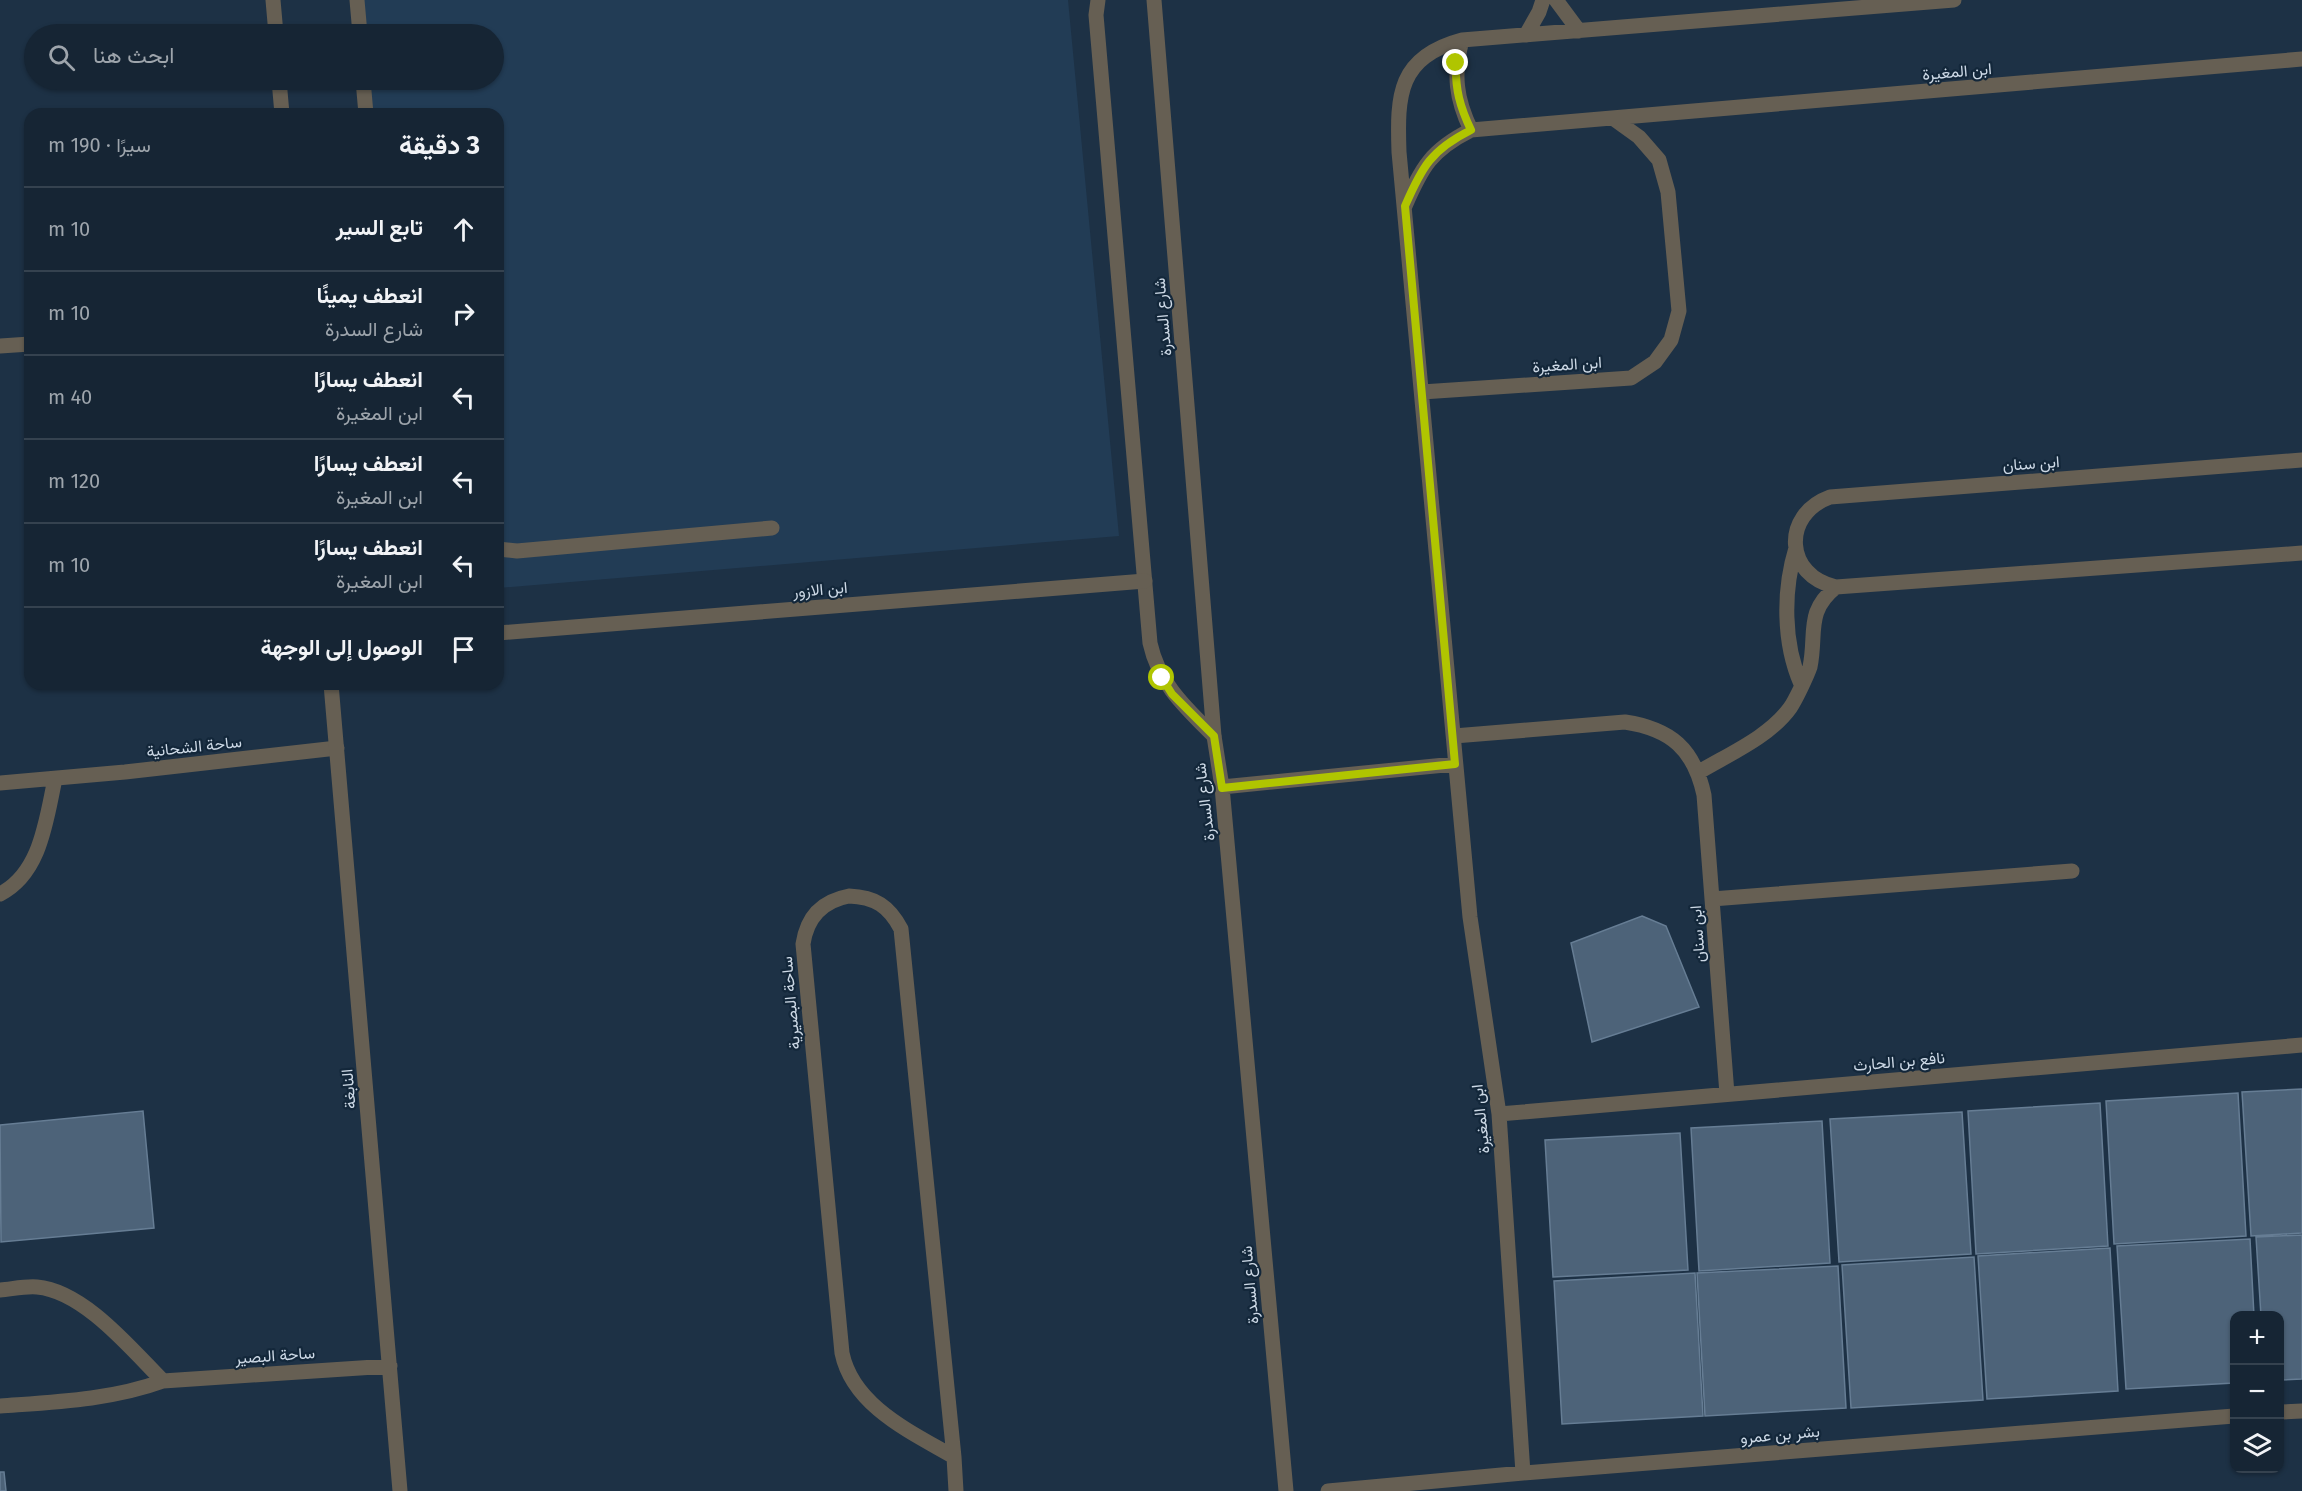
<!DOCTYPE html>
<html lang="ar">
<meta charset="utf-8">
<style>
:root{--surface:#162534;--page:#1f2d3c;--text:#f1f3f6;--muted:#9ea5ac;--line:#35424f}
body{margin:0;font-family:"Fira Sans",Vazirmatn,sans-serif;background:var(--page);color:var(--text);direction:rtl}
.controls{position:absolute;right:18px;bottom:18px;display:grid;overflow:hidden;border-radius:12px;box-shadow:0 2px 4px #0004}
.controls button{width:54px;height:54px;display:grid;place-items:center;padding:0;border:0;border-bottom:2px solid var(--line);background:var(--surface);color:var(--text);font:30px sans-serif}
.stop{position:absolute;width:18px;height:18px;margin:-14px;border:4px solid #b0c500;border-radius:50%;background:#fff}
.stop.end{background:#b0c500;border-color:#fff;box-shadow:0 2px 6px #0008}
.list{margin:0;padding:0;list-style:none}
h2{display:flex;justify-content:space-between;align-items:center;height:78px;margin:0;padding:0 24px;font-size:26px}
h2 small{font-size:20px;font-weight:400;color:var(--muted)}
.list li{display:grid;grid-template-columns:39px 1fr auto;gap:18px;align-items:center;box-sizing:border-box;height:84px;padding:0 24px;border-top:2px solid var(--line)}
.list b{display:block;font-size:22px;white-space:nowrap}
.list p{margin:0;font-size:20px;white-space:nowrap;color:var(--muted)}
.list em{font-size:20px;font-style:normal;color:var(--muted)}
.icon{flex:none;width:33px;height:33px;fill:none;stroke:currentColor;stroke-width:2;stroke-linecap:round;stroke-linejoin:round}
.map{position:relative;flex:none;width:2302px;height:1491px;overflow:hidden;direction:ltr}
.search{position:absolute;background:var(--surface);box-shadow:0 2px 4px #0004;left:24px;top:24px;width:480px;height:66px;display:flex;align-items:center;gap:15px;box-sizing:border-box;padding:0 21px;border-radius:33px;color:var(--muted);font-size:22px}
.panel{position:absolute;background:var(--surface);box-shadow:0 2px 4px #0004;left:24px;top:108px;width:480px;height:582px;border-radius:18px;direction:rtl}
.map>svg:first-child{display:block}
.built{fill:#223c55}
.building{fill:#4d6379;stroke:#667d94;stroke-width:1.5}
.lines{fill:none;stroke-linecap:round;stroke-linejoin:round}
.service{stroke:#665f53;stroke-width:15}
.minor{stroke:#665f53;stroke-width:15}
.route{stroke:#b0c500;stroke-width:8}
.labels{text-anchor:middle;stroke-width:4.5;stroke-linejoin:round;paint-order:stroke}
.street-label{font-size:16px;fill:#cdd9e6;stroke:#13273a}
</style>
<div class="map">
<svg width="2302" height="1491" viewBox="0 0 2302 1491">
<rect width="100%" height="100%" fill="#1d3145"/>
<path class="built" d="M356,0h712l51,536 -621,52v-474h-130l-4,-34h130v-46h-134z"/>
<path class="building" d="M1642,916l24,10 33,81 -107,35 -21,-99z
M2302,1089v144l-51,3 -9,-144z
M2238,1093l8,143 -132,8 -8,-143z
M2100,1103l8,143 -132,8 -8,-143z
M143,1111l11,117 -153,14 -1,-117z
M1962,1112l9,142 -132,8 -9,-143z
M1822,1121l8,142 -131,8 -8,-143z
M1680,1133l8,137 -135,7 -8,-137z
M2302,1235v144l-22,1v-64h-19l-5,-79z
M2250,1239l4,77h-20v67l-108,6 -9,-143z
M2110,1248l8,143 -131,8 -9,-143z
M1974,1257l9,143 -132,8 -9,-143z
M1838,1266l8,142 -141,8 -8,-143z
M1695,1273l8,143 -141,8 -8,-143z
M0,1472h4l2,19h-6z"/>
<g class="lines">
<path class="service" d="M357,0l3,34
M1098,0l-2,15 54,628c9,41 35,64 64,93
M363,80l3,34
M498,549l19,2 255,-23
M0,783l125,-11 212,-24
M0,894c41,-21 46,-74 55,-115"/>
<path class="minor" d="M273,0l3,34
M1154,0l60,736 8,51 64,704
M1556,0l23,31
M1526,35l13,-23 4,-12
M1462,40c-9,34 -6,59 9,90
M279,80l3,34
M1405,206c17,-39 26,-56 66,-76l831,-71
M0,346l30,-2
M1422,392l209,-14 24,-16 16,-22 8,-29 -11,-119 -9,-32 -20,-23 -25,-18
M2302,460l-472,37c-49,18 -45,79 6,90l466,-34
M1796,548c-13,42 -13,95 5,136
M498,633l647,-52
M331,684l69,807
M1454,736l171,-14c46,7 69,27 79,73l23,299
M1699,772c30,-18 70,-35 91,-64 5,-7 17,-32 20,-41 7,-34 -5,-55 26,-80
M1222,787l233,-23
M849,896c26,1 40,10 52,33l53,528c-43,-25 -101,-51 -112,-104l-39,-409c4,-27 19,-43 46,-48z
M1712,899l360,-28
M1499,1114l803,-69
M0,1290c12,-1 25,-4 37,-3 47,4 95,63 126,94 -52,19 -108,21 -163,25
M163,1381l227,-15
M2280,1412l22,-1
M954,1457l2,34
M1523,1473l-24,-359 -29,-197 -71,-765c-2,-57 -1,-95 63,-112l492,-40
M1328,1491l195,-18 711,-57"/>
</g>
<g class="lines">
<path class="route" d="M1162,678l10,16 42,42 8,52 233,-24 -50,-558c17,-39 26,-56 66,-76 -11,-23 -16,-41 -15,-67"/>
</g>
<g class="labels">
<g class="street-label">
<text transform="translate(1957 71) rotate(-5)" y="6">ابن المغيرة</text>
<text transform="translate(1162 317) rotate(-95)" y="6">شارع السدرة</text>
<text transform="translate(1567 364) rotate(-4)" y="6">ابن المغيرة</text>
<text transform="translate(2031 463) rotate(-4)" y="6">ابن سنان</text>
<text transform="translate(820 589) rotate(-5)" y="6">ابن الازور</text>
<text transform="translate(194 746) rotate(-6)" y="6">ساحة الشحانية</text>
<text transform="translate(1204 802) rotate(-97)" y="6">شارع السدرة</text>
<text transform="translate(1697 934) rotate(-94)" y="6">ابن سنان</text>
<text transform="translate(790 1003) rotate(-95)" y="6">ساحة البصيرية</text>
<text transform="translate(1899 1061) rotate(-5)" y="6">نافع بن الحارث</text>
<text transform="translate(348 1089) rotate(-95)" y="6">النابغة</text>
<text transform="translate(1480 1119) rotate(-96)" y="6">ابن المغيرة</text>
<text transform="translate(1249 1285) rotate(-95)" y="6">شارع السدرة</text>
<text transform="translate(275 1355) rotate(-4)" y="6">ساحة البصير</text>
<text transform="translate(1780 1434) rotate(-5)" y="6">بشر بن عمرو</text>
</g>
</g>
</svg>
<div class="controls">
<button>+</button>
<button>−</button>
<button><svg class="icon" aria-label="layers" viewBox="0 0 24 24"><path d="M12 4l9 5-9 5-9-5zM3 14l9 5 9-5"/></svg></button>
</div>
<div class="stop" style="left:1162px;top:678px"></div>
<div class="stop end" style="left:1456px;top:63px"></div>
<div class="search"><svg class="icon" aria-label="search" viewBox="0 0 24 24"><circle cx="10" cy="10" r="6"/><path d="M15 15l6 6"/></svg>ابحث هنا</div>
<section class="panel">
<h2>3 دقيقة<small>سيرًا · 190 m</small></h2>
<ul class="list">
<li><svg class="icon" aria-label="ahead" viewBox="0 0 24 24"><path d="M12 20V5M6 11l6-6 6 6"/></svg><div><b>تابع السير</b></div><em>10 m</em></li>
<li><svg class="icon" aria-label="right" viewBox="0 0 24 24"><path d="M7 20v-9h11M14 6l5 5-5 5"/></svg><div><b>انعطف يمينًا</b><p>شارع السدرة</p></div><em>10 m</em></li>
<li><svg class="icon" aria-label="left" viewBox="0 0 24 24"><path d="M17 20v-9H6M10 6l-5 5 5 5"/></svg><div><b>انعطف يسارًا</b><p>ابن المغيرة</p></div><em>40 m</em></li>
<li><svg class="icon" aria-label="left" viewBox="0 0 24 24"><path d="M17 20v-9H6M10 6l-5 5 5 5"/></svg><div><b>انعطف يسارًا</b><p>ابن المغيرة</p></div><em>120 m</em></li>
<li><svg class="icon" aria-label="left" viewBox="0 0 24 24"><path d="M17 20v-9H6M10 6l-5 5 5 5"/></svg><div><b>انعطف يسارًا</b><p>ابن المغيرة</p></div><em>10 m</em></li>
<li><svg class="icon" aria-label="arrive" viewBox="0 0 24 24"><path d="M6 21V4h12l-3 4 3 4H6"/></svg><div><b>الوصول إلى الوجهة</b></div></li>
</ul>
</section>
</div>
